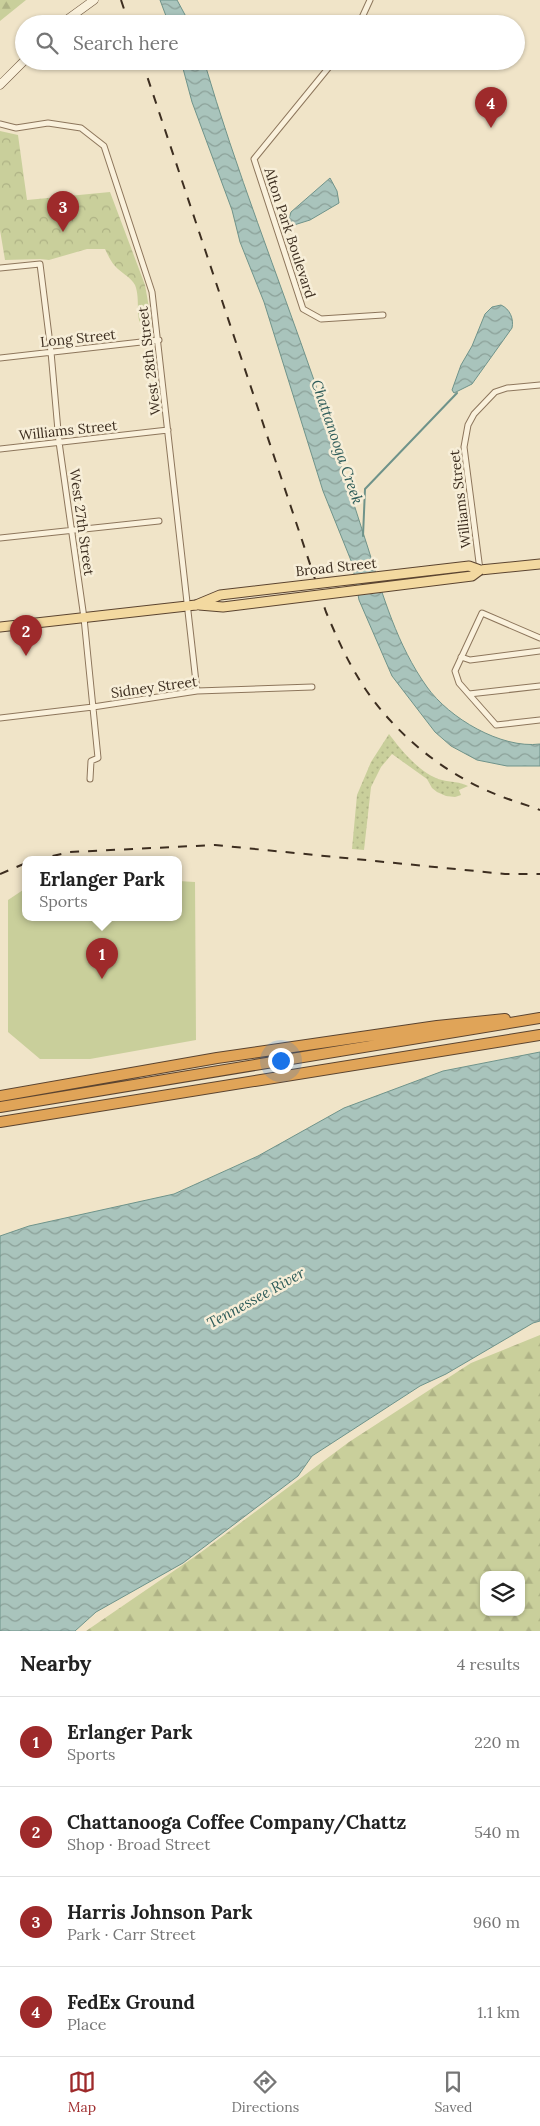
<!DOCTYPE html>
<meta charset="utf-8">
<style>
:root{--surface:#fff;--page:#f2f2f2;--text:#222;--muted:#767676;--line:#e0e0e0;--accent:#9e2a2b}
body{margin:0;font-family:Lora,serif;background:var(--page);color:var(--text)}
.controls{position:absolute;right:15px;bottom:15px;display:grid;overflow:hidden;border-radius:10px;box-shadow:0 1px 4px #0004}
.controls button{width:45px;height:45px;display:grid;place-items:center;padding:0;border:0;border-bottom:1px solid var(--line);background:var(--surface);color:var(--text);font:25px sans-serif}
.you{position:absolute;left:280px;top:1060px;width:18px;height:18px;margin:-12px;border:4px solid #fff;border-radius:50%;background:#1a73e8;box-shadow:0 0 0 8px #1a73e833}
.badge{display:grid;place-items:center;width:32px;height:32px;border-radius:50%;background:var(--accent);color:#fff;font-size:16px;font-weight:700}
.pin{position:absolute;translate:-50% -41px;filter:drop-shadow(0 1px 2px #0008)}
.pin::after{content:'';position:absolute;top:26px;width:18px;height:15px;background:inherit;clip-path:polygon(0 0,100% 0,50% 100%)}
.popup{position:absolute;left:22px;top:856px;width:160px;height:65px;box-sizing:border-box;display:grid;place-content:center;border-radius:10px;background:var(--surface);filter:drop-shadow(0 1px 4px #0005);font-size:16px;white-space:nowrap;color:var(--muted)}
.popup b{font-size:19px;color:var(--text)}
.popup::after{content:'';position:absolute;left:50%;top:100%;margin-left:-10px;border:10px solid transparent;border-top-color:var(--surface)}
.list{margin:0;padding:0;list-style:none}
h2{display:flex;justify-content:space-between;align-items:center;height:65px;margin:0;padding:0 20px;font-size:21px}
h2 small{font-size:16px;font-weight:400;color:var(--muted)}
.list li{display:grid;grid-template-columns:32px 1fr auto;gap:15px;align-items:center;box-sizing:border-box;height:90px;padding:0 20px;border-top:1px solid var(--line)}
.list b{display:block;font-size:19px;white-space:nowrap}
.list p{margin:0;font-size:16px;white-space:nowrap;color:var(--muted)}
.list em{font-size:16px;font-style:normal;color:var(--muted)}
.icon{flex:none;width:28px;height:28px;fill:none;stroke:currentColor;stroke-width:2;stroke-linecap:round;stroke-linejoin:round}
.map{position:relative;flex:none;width:540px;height:1631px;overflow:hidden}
.search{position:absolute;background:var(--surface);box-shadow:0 1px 4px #0004;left:15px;right:15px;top:15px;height:55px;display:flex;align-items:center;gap:12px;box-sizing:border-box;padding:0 18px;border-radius:28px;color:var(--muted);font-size:19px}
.sheet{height:425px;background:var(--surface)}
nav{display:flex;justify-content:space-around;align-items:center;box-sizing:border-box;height:70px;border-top:1px solid var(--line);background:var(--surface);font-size:14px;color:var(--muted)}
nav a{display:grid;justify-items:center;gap:2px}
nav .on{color:var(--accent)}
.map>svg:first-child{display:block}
.grass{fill:url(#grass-dots)}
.forest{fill:url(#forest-firs);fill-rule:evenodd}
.park{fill:url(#park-crowns)}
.pitch{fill:#c9cf9b}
.water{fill:url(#water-waves);stroke:#6f938a}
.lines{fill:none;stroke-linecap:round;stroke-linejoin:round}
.stream{stroke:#6f938a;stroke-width:2}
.minor-casing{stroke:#8d765c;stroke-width:7}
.secondary-casing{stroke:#6f573f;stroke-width:9}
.primary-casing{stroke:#5b4430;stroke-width:11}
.motorway-casing{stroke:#5b4430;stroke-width:12}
.minor{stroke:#faf1dc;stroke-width:5}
.secondary{stroke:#faf1dc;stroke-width:8}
.primary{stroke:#f3d9a0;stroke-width:9}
.motorway{stroke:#e0a458;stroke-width:10}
.rail{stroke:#3d2e20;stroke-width:2;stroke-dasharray:9 9;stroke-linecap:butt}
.primary-bridge-casing{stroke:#5b4430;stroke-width:11;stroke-linecap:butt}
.primary-bridge{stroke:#f3d9a0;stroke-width:9}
.labels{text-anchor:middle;stroke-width:5;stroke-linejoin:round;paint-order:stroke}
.street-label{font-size:14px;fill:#3d2e20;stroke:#f7eed8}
.water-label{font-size:15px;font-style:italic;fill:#2f5d5a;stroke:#f7eed8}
</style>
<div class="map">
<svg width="540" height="1631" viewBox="0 0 540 1631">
<defs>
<pattern id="grass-dots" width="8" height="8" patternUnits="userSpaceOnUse" patternTransform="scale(1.25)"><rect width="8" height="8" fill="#c9cf9b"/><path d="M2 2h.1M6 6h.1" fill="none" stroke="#aeb285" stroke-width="1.8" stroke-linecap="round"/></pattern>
<pattern id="forest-firs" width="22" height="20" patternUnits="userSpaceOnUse" patternTransform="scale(1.25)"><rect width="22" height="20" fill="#c9cf9b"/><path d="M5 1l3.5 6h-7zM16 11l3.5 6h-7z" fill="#aeb285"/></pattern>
<pattern id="park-crowns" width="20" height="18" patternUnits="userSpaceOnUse" patternTransform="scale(1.25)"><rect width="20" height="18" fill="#c9cf9b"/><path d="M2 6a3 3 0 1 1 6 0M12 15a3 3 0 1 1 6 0" fill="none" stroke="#aeb285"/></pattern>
<pattern id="water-waves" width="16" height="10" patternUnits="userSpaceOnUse" patternTransform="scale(1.25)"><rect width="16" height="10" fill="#a9c4bc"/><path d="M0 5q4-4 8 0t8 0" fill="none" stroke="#8ba098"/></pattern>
</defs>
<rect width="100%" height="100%" fill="#f0e4c8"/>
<path class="grass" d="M389,734c12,16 32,41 53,46 8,2 19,2 26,6l-9,4 2,5 -6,2 -9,-1 -9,-4 -5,-4 -5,-9 -35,-25 -11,13 -10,20 -7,63 -12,-1 5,-54 14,-33z"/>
<path class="forest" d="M0,0h26l-26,21z
M540,1335v296h-454l114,-78 149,-111 122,-79zM484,1575h37v37h-37z"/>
<path class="park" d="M0,131l18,4 9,65 83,-8 35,93 6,34 -1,9 -6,2c-10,-11 -3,-30 -9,-45 -4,-8 -14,-12 -20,-19 -4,-4 -7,-11 -10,-17h-18l-38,11 -9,-1 -35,1 -5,-30z"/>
<path class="pitch" d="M178,881l17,1 1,158 -106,19h-50l-32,-27v-132l18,-12v30h152z"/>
<path class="water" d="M160,0h17l13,24h-21z
M181,61h23c32,109 74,215 111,322 18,55 35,110 53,165 15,48 29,97 59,139 22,31 74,62 113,57v22h-33l-30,-6 -26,-14 -16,-14 -43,-56 -33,-76 -7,-37 -29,-72 -59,-189 -24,-60 -8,-32 -40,-108z
M330,178l7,13 2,12 -29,17 -16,5 -5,-6 2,-7z
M501,305c9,4 13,14 11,23l-40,56 -18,9 -2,-3 9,-25 11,-19 13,-32 7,-7z
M540,1052v269l-7,2 -87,51 -26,12 -108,70 -14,20 -115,87 -87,49 -21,19h-75v-395l29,-10 145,-32 84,-38 86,-48 99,-37z"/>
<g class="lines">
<path class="stream" d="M363,536l2,-47 92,-96"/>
<defs>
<path id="minor" d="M359,24l11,-24
M334,61l-80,98 49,150 18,10 62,-4
M0,124l16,4 32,-5 33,5 23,18 48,146 45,399
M0,268l40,-4 11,88 8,90 25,176 14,140 -7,3 -1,18
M0,358l159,-18
M0,449l168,-19
M0,538l159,-17
M480,570l-16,-123 4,-22 6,-11 21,-22 12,-4 33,-3
M540,638l-58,-25 -27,58 4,12 37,42 44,-5
M461,657l9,3 70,-9
M469,694l71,-8
M0,718l93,-11 104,-16 115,-4"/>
<path id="secondary" d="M61,24l33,-24
M0,85l24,-24"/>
<path id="primary" d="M480,570l60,-6
M0,627l196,-22"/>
<path id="motorway" d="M0,1096l217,-38 220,-32 68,-7
M0,1107l540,-89
M0,1122l540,-87"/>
</defs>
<use href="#minor" class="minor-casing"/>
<use href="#secondary" class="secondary-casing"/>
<use href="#primary" class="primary-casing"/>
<use href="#motorway" class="motorway-casing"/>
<use href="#minor" class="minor"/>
<use href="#secondary" class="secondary"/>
<use href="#primary" class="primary"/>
<use href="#motorway" class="motorway"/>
<path class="rail" d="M121,0l8,24
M142,61l184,551c9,21 18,42 30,62 31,54 86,100 144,122 13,5 27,9 40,14
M35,860l35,-8 145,-7 290,29h35
M0,874l26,-11"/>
<defs>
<path id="primary-bridge" d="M196,605l24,-10 249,-29 11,4
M199,605l24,2 249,-31 8,-6"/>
</defs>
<use href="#primary-bridge" class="primary-bridge-casing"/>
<use href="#primary-bridge" class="primary-bridge"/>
</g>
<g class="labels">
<g class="street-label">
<text transform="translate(290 233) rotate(72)" y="5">Alton Park Boulevard</text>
<text transform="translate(78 338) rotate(-6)" y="5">Long Street</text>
<text transform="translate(149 361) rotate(-97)" y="5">West 28th Street</text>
<text transform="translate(68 430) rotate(-6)" y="5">Williams Street</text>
<text transform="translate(460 499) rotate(-97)" y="5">Williams Street</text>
<text transform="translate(82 522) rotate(82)" y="5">West 27th Street</text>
<text transform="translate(336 567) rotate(-6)" y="5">Broad Street</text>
<text transform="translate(154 687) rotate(-8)" y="5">Sidney Street</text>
</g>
<g class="water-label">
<text transform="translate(337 442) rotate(71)" y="5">Chattanooga Creek</text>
<text transform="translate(256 1298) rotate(-29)" y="5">Tennessee River</text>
</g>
</g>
</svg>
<div class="controls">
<button><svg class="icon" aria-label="layers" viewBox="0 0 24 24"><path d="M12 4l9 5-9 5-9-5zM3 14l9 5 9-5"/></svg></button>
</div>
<div class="you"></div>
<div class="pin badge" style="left:102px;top:979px">1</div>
<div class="popup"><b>Erlanger Park</b>Sports</div>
<div class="pin badge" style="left:26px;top:656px">2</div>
<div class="pin badge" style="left:63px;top:232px">3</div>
<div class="pin badge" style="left:491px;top:128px">4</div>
<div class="search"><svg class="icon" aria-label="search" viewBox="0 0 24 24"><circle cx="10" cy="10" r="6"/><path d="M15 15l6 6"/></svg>Search here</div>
</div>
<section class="sheet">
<h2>Nearby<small>4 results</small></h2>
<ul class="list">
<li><span class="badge">1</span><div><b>Erlanger Park</b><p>Sports</p></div><em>220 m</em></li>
<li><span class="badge">2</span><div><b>Chattanooga Coffee Company/Chattz</b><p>Shop · Broad Street</p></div><em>540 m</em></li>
<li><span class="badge">3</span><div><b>Harris Johnson Park</b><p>Park · Carr Street</p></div><em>960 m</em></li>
<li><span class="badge">4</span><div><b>FedEx Ground</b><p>Place</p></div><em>1.1 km</em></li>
</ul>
</section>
<nav>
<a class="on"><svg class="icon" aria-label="map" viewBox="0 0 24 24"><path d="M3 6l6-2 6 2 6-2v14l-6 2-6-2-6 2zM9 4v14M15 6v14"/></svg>Map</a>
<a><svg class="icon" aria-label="directions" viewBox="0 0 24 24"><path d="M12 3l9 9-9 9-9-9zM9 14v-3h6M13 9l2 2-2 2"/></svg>Directions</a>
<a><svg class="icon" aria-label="saved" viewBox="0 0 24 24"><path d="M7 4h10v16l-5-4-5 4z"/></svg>Saved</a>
</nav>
